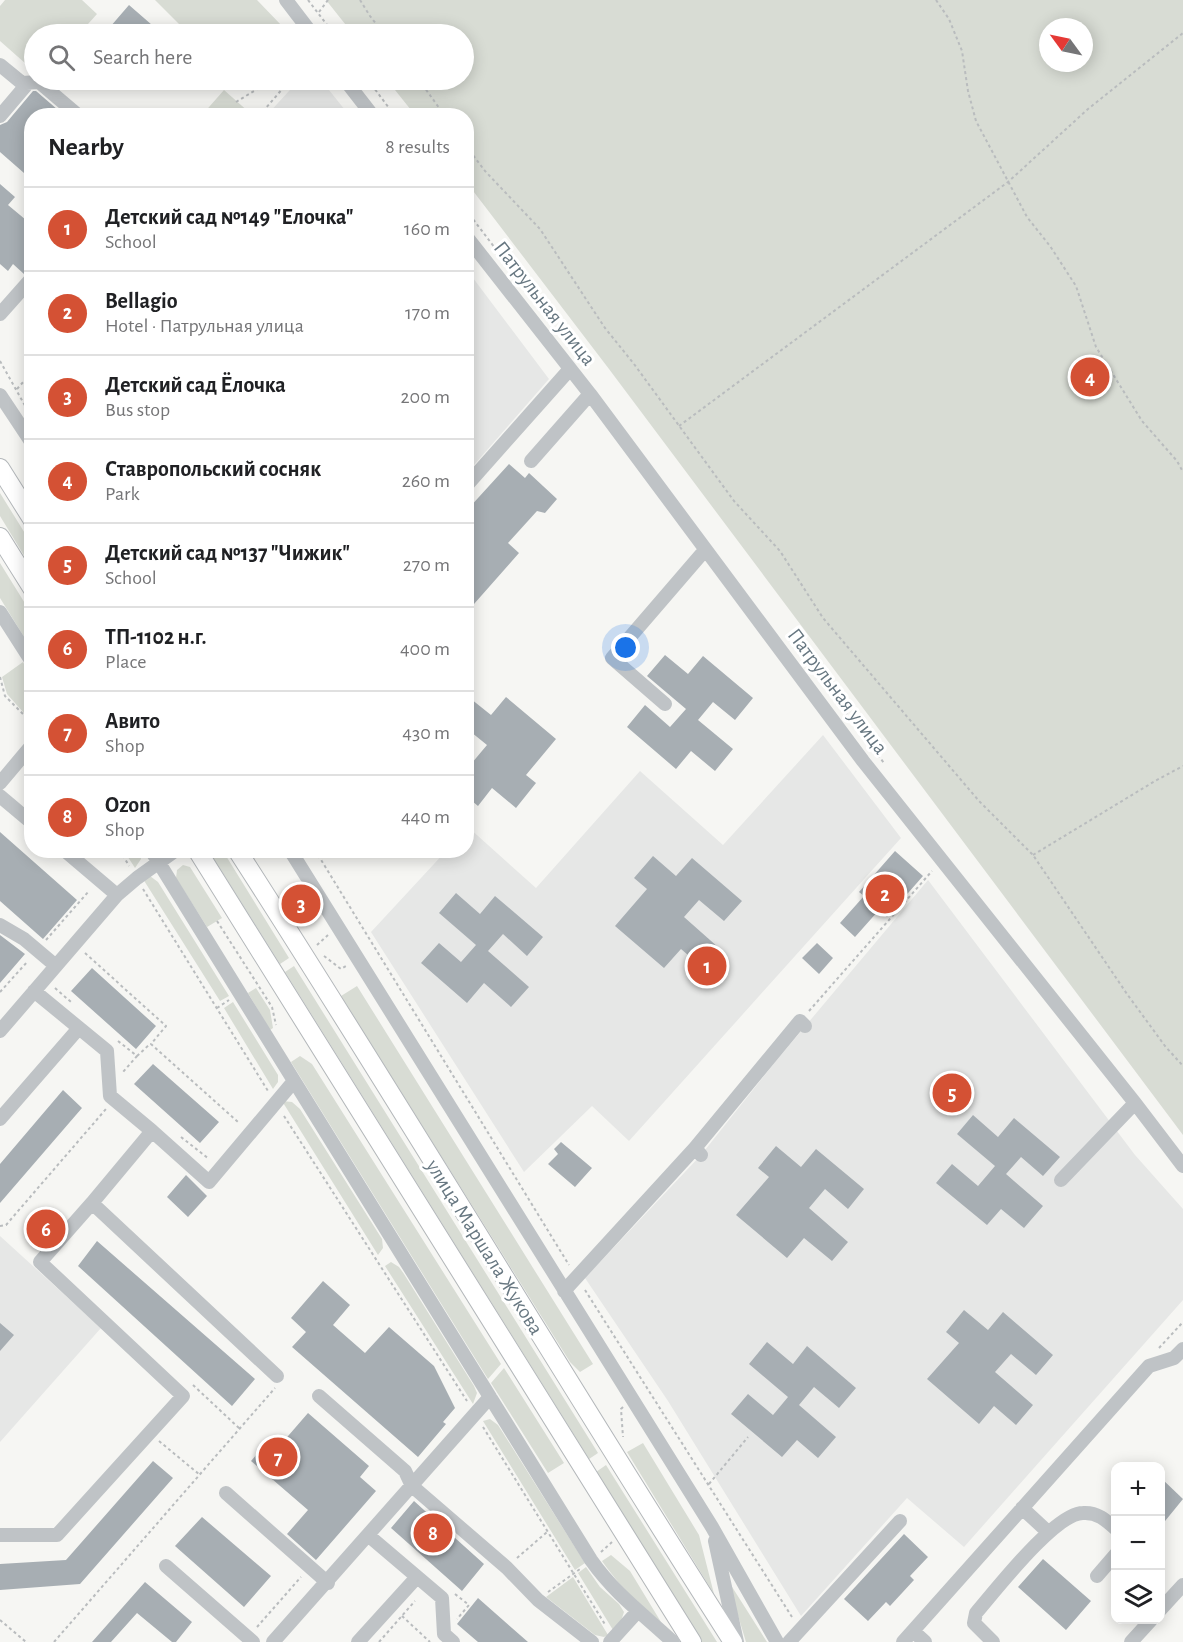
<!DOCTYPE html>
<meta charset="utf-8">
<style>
:root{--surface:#fff;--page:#f2f2f2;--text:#202124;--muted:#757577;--line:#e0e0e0;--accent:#d45134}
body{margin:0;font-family:"Alegreya Sans",sans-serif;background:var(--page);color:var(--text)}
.controls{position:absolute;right:18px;bottom:18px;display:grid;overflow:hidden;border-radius:12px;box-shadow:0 3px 15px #0003}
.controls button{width:54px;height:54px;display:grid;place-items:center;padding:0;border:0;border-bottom:2px solid var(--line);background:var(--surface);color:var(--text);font:30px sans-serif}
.compass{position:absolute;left:1039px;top:18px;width:54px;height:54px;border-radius:50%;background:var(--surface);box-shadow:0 3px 15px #0003;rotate:303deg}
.you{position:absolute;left:626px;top:648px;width:21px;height:21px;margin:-15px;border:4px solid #fff;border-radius:50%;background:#1a73e8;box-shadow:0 0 0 9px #1a73e833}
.badge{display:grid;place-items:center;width:39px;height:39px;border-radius:50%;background:var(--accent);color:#fff;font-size:20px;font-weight:700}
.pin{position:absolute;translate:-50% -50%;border:3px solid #fff;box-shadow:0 2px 6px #0006}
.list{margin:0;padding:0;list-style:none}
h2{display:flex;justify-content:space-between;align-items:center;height:78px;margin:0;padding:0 24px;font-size:26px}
h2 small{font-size:20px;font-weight:400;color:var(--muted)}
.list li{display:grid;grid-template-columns:39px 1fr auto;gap:18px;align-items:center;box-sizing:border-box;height:84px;padding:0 24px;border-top:2px solid var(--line)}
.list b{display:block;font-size:22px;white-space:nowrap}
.list p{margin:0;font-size:20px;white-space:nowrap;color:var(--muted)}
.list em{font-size:20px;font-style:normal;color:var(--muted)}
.icon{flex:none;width:33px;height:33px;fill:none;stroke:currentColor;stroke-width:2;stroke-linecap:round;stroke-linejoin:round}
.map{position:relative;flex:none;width:1183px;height:1642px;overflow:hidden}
.search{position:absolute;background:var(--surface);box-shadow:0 3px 15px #0003;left:24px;top:24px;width:450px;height:66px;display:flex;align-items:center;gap:15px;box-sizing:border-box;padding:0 21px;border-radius:33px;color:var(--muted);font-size:22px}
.panel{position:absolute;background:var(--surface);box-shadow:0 3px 15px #0003;left:24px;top:108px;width:450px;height:750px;border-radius:24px}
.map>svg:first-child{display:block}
.built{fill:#e6e7e6}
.green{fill:#d8dcd4;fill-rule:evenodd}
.building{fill:#a7aeb3}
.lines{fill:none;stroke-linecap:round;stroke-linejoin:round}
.major-casing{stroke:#b3b7ba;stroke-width:20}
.path{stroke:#b9bcbe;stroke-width:2;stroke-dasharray:3 3;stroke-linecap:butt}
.minor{stroke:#bfc3c6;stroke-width:14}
.major{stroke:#fff;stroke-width:18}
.labels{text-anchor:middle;stroke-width:6;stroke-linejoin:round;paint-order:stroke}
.street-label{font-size:21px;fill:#677781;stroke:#fff}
</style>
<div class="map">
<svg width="1183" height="1642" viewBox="0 0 1183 1642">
<rect width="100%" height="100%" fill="#f6f6f3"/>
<path class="built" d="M299,80h22l28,35h-82z
M467,270l82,109 -82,94z
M823,735l78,103 -272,303 -37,-35 -68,66 -153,-240 75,-81 20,-1 2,-23 68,61 104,-117 83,74z
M928,880l207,275 48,54v91l-219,247 -57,-49 -106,118 -133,-215 -83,-123 116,-123 75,-94z
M0,1236l101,92 -101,114z"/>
<path class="green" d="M5,0h77l15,14 -18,20h-45v37l-34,-30v-35z
M155,0h102l26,27 -8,7h-86z
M326,0h857v1135l-574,-766 -142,-186 -1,-67 -51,-1 -28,-35h77v-46h-111zM1048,27h36v36h-36z
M224,90l26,23 -2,2h-46z
M0,493l31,50v24l-31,-51z
M0,563l31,50v35l-31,-50z
M23,662l8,14v45l-24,-27 -5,-17z
M124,851h16l1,8 -6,9z
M209,851h14l66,107 -9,6z
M183,865l7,2 32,51 -15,9 -31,-49 1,-8z
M150,876l8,6 71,114 -9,5 -77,-122z
M294,966l304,487 -9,6 -304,-487z
M357,986l236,378 -13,8 -10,-10 -229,-366z
M256,988l14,22 3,18 -3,2 -22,-37z
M233,1002l45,73v7l-5,7 -49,-81z
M300,1056l12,8 189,300 -13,15 -197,-317z
M282,1101l10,1 8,7 82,130 1,9 -5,7z
M391,1262l8,5 5,7 70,112 3,7 -4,11 -88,-138z
M504,1368l60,95 -16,10 -57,-90z
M490,1419l8,6 87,138 -10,7 -92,-149z
M643,1443l56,92 15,59 -87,-142z
M606,1465l111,177h-15l-106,-170z
M611,1555l19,16 31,51c-25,-21 -40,-34 -59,-61z
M586,1567l14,20 19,17 5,8 -3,9 -8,9 -35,-57z
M573,1577l35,58 -4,2 -9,-2 -49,-38z
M727,1579l40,63h-21z"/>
<path class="building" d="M129,5l23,20 -8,9h-40z
M33,91h3l29,25h-33v64l-32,-28v-27l7,-3z
M0,184l15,13 -7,8 24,20v42l-8,7 -11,-10 -5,7 -8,-7z
M509,464l16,14 4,-5 28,26 -12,14 -8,-2 -29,32 11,10 -45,51 -8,-7v-74l8,-8 -6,-6z
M665,655l23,19 15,-18 50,42 -18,22 -22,-18 -15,18 35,29 -18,22 -24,-20 -15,18 -49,-42 18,-22 25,22 16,-18 -39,-33z
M466,695l25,20 15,-18 50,42 -30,36 10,8 -20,25 -24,-20 -14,18 -12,-10v-26l21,-25 -21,-17z
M0,832l77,68 -34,39 -43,-38z
M895,851l28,25 -36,41 -8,-7 -24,27 -15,-14 24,-27 -5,-4z
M653,856l23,20 16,-18 50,43 -18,20 -25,-21 -15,17 35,31 -17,19 -21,-18 -17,19 -49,-42 32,-37 -13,-11z
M456,893l24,21 15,-18 48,41 -16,19 -24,-22 -15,17 41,36 -18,20 -27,-24 -17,20 -46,-40 18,-20 22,19 15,-17 -37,-32z
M0,935l25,19 -25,29z
M817,943l16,15 -14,16 -17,-16z
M92,968l64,58 -20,23 -65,-58z
M153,1064l66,58 -19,21 -66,-59z
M63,1090l19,18 -82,95v-39z
M973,1115l25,22 16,-19 46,39 -17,19 -22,-19 -15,17 37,32 -19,22 -23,-19 -14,16 -51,-42 16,-19 26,22 17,-20 -38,-32z
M561,1142l31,26 -17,19 -27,-23 10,-10 -4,-5z
M776,1146l25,21 15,-18 48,40 -16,20 -23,-20 -16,19 39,34 -16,19 -28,-23 -17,20 -51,-43 33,-38 -11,-9z
M186,1175l21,21 -19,21 -21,-20z
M48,1215l12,11 -16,18 -12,-11z
M97,1241l158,138 -23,27 -154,-140z
M323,1281l27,24 -17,20 32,28 24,-26 45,39 21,42 -12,14 3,2 -28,33 -126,-110 14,-15 -15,-14z
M964,1310l24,20 15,-18 50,43 -17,20 -25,-21 -16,18 38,33 -17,20 -22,-19 -15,18 -52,-45 32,-36 -13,-11z
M0,1323l14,12 -14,16z
M767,1342l26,22 14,-18 49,42 -17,20 -25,-21 -15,18 37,32 -18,21 -21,-18 -15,17 -51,-43 17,-20 25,21 15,-18 -39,-33z
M308,1413l61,53 -9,11 16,14 -60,69 -29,-26 21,-24 -57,-49 22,-25 9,7z
M153,1461l20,17 -93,106 -80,6v-26l66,-4z
M1161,1478l22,21 -22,27z
M414,1501l70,63 -22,27 -71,-63z
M202,1517l69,59 -27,31 -69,-61z
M904,1534l24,23 -18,19 4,4 -24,26 -4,-4 -18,19 -24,-22z
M1043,1559l48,42 -25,29 -48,-43z
M145,1582l47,40 -16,20h-4l-35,-29 -26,29h-19z
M478,1598l50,44h-50l-21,-18z"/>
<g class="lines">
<defs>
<path id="major" d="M0,468l32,51
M0,537l32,51
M197,850l495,792
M237,850c169,262 328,530 496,792"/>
</defs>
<use href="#major" class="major-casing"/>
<path class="path" d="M308,0l26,34
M360,0l10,16 14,18
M936,0l13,19 13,32 6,40 8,30 51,96 23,29 26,40 20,61 46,74 35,40 6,11
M319,12l9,-12
M368,80l27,36
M419,80l26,36
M236,102l36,-22
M259,116l31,-36
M466,146l19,25 55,58 65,99 29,36 100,137 46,50 43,67 156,183 54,54 94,139 38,52 18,20
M466,210l45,59
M0,361l28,50
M17,389l15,-17
M679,426l329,-244 80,-73 95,-76
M0,677l5,19 27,27
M845,712l39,51
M120,850l9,16
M315,850l254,415
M1033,855l122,-74 28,-15
M143,889l125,202
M217,921l55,86 4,18
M46,940l43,-49
M317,945l11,-10
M85,953l81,73 -15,18 88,79
M324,956l17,13 5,-3
M55,988l16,14
M0,992l28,-31
M217,1008l12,-8
M809,1011l123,-140
M118,1041l19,15 -14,16
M137,1056l13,-12
M284,1116l183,285
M181,1137l28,22
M0,1226l6,-1 100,-116
M585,1290l207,327
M1159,1348l24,-26
M193,1385l47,44
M623,1407l-2,2 2,28
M483,1427l123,199
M159,1441l41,34
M709,1484l39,-47
M601,1552l11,-10
M517,1558l30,-26
M548,1592l32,-23
M455,1594l14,11 -12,14
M402,1616l28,26
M0,1620l26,22
M257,1627l44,-50
M54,1642l221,-254
M379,1642l36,-41"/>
<path class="minor" d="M286,0l26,34
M0,65l22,18 17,-1 40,34
M345,80l28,36
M0,116l28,-33
M466,236l124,158 273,367 272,342 48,63
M0,314l32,-36
M0,395l32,48
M531,461l59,-67
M466,486l104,-117
M0,612l32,50
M665,704l-53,-46 93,-108
M0,783l32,-38
M0,796l32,27
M64,850l53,45
M151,850l440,710c24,34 52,54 82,82
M290,850l422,677 65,115
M0,925l24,14 32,27
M34,991l73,60 3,45 42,35
M0,1031l117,-136 20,-17 39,-28
M0,1119l79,-91
M695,1148l105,-127 5,5
M1061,1180l74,-77
M92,1203l60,-72 57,51 85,-101
M564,1291l131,-143 6,7
M319,1396l86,75 7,15 95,82 31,32 54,42
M226,1493l102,90
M1022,1508l26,24
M0,1535h57l126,-139 -143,-134 52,-59 185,173
M369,1536l73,62 2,36 9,8
M715,1541l22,101
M166,1566l87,76
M1097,1576l19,-22
M1160,1610l23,-25
M913,1631l12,11
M273,1642l217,-245
M358,1642l59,-65
M610,1642l28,-31
M789,1642l111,-121
M903,1642l246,-276 25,-8 9,-9
M993,1642l-19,-19 2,-10c20,-23 79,-100 107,-100 14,-1 23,7 33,16
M1131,1642l20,-22"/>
<use href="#major" class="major"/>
</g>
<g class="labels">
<g class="street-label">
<text transform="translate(545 303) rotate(52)" y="7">Патрульная улица</text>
<text transform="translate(838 691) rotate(53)" y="7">Патрульная улица</text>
<text transform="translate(485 1247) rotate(58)" y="7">улица Маршала Жукова</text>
</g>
</g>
</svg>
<div class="controls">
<button>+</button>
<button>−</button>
<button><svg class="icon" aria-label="layers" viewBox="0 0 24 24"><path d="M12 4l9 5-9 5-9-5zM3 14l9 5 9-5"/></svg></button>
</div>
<svg class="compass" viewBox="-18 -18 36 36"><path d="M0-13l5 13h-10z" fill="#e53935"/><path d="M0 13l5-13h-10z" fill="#757577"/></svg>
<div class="you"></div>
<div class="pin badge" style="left:707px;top:966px">1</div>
<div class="pin badge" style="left:885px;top:894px">2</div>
<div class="pin badge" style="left:301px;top:904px">3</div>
<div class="pin badge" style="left:1090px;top:377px">4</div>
<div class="pin badge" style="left:952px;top:1093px">5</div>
<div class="pin badge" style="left:46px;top:1229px">6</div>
<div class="pin badge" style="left:278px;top:1457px">7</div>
<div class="pin badge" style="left:433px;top:1533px">8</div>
<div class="search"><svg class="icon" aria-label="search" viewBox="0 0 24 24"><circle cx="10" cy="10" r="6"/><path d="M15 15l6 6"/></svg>Search here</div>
<section class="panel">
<h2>Nearby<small>8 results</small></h2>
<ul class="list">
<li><span class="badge">1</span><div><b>Детский сад №149 &quot;Елочка&quot;</b><p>School</p></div><em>160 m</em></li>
<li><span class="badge">2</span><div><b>Bellagio</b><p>Hotel · Патрульная улица</p></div><em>170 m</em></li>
<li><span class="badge">3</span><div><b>Детский сад Ёлочка</b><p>Bus stop</p></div><em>200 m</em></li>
<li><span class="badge">4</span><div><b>Ставропольский сосняк</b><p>Park</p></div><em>260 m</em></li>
<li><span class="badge">5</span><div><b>Детский сад №137 &quot;Чижик&quot;</b><p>School</p></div><em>270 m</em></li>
<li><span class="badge">6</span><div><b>ТП-1102 н.г.</b><p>Place</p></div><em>400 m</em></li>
<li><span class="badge">7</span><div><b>Авито</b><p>Shop</p></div><em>430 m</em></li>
<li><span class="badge">8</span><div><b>Ozon</b><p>Shop</p></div><em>440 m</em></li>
</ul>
</section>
</div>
